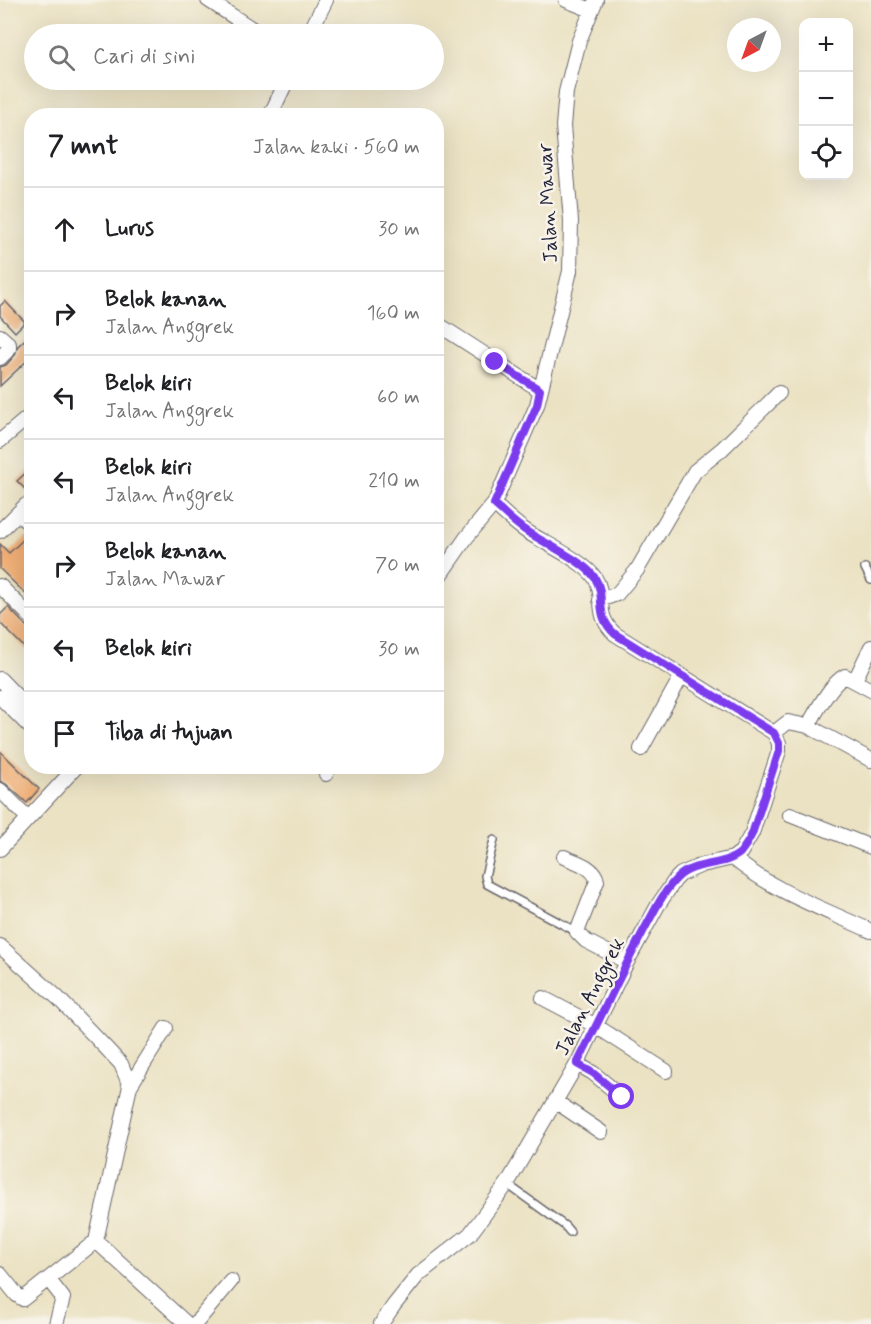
<!DOCTYPE html>
<html lang="id">
<meta charset="utf-8">
<style>
:root{--surface:#fff;--page:#f2f2f2;--text:#202124;--muted:#757577;--line:#e0e0e0}
body{margin:0;font-family:Mynerve,sans-serif;background:var(--page);color:var(--text)}
.controls{position:absolute;right:18px;top:18px;display:grid;overflow:hidden;border-radius:12px;box-shadow:0 6px 24px #0002}
.controls button{width:54px;height:54px;display:grid;place-items:center;padding:0;border:0;border-bottom:2px solid var(--line);background:var(--surface);color:var(--text);font:30px sans-serif}
.compass{position:absolute;left:727px;top:18px;width:54px;height:54px;border-radius:50%;background:var(--surface);box-shadow:0 6px 24px #0002;rotate:221deg}
.stop{position:absolute;width:18px;height:18px;margin:-14px;border:4px solid #7c3aed;border-radius:50%;background:#fff}
.stop.end{background:#7c3aed;border-color:#fff;box-shadow:0 2px 6px #0008}
.list{margin:0;padding:0;list-style:none}
h2{display:flex;justify-content:space-between;align-items:center;height:78px;margin:0;padding:0 24px;font-size:26px}
h2 small{font-size:20px;font-weight:400;color:var(--muted)}
.list li{display:grid;grid-template-columns:39px 1fr auto;gap:18px;align-items:center;box-sizing:border-box;height:84px;padding:0 24px;border-top:2px solid var(--line)}
.list b{display:block;font-size:22px;white-space:nowrap}
.list p{margin:0;font-size:20px;white-space:nowrap;color:var(--muted)}
.list em{font-size:20px;font-style:normal;color:var(--muted)}
.icon{flex:none;width:33px;height:33px;fill:none;stroke:currentColor;stroke-width:2;stroke-linecap:round;stroke-linejoin:round}
.map{position:relative;flex:none;width:871px;height:1324px;overflow:hidden}
.search{position:absolute;background:var(--surface);box-shadow:0 6px 24px #0002;left:24px;top:24px;width:420px;height:66px;display:flex;align-items:center;gap:15px;box-sizing:border-box;padding:0 21px;border-radius:33px;color:var(--muted);font-size:22px}
.panel{position:absolute;background:var(--surface);box-shadow:0 6px 24px #0002;left:24px;top:108px;width:420px;height:666px;border-radius:24px}
.map>svg:first-child{display:block}
.building{fill:#efad74}
.lines{fill:none;stroke-linecap:round;stroke-linejoin:round}
.lane-casing{stroke:#68656b;stroke-width:10}
.street-casing{stroke:#68656b;stroke-width:16}
.lane{stroke:#fff;stroke-width:7}
.street{stroke:#fff;stroke-width:14}
.route{stroke:#7c3aed;stroke-width:8}
.labels{text-anchor:middle;stroke-width:5;stroke-linejoin:round;paint-order:stroke}
.street-label{font-size:20px;fill:#22223b;stroke:#f7f3e8}
</style>
<div class="map">
<svg width="871" height="1324" viewBox="0 0 871 1324">
<rect width="100%" height="100%" fill="#f7f3e8"/>
<filter id="ink" filterUnits="userSpaceOnUse"><feTurbulence type="fractalNoise" baseFrequency=".0167" numOctaves="2"/><feDisplacementMap in="SourceGraphic" scale="12" xChannelSelector="R" yChannelSelector="G"/><feConvolveMatrix kernelMatrix="1 2 1 2 8 2 1 2 1" color-interpolation-filters="sRGB"/></filter>
<filter id="wash" filterUnits="userSpaceOnUse"><feTurbulence type="fractalNoise" baseFrequency=".008" numOctaves="4" result="noise"/><feDisplacementMap in="SourceGraphic" scale="24" xChannelSelector="R" yChannelSelector="G"/><feGaussianBlur stdDeviation="1.35" result="paint"/><feColorMatrix in="noise" values="0 0 0 0 0 0 0 0 0 0 0 0 0 0 0 0 0 1.4 0 .05"/><feComposite in="paint" operator="in"/></filter>
<g filter="url(#wash)">
<rect width="100%" height="100%" fill="#ebe2c3"/>
<g id="blocks">
<path class="building" d="M5,301l20,21 -10,10 -15,-16v-10z
M32,333v23l-32,30v-19l6,-2 9,-10 3,-9z
M32,467v27h-2l-13,-13z
M27,536l5,5v59l-32,-31v-25l9,9z
M8,607l24,25v23l-32,-32v-8z
M0,751l39,38 -12,14 -21,-19 -6,-3z"/>
</g>
</g>
<g filter="url(#ink)">
<use href="#blocks" fill-opacity="0" stroke="#68656b" stroke-width="1.5"/>
<g class="lines">
<defs>
<path id="lane" d="M865,568l6,12
M494,840l-9,36 2,8 90,48
M507,1184l58,42 5,6"/>
<path id="street" d="M208,0l52,34
M566,0l25,10
M309,34l17,-34
M270,116l17,-36
M436,323l104,67
M0,336l9,8v5l-9,9
M0,441l32,-27
M18,513l14,14
M0,531l26,-26 6,-2
M436,581l30,-43 28,-34 43,-99 33,-134 1,-50 -8,-95 3,-34 13,-51 17,-41
M0,586l32,32
M600,600l17,-6 20,-24 58,-99 27,-22 57,-56
M0,679l32,33
M855,680l16,-33
M0,697l32,32
M808,726c8,-14 23,-43 37,-50l26,14
M774,733l14,-11 20,4 63,34
M641,749l40,-72
M326,774l3,-8
M0,790l28,28
M790,815l81,32
M0,849l77,-83
M564,857c12,5 31,10 33,24l-20,51 9,9 41,21
M733,858c43,35 89,50 138,73
M0,946l58,52 48,50 15,16 9,22
M543,998l53,28 70,45
M577,1064l16,9 29,24
M555,1101l46,31
M96,1241l91,83
M0,1274l17,21 6,4 73,-58 34,-155 36,-58
M49,1280l14,18 -7,26
M195,1324l36,-43
M381,1324l13,-19 24,-30 52,-41 37,-50 70,-120 50,-102 31,-57 17,-25 6,-6 21,-9 31,-7 8,-6 11,-19 27,-82v-8l-5,-10 -159,-99c-22,-20 -8,-37 -20,-56 -11,-17 -51,-35 -69,-47 -12,-8 -22,-18 -32,-27"/>
</defs>
<use href="#lane" class="lane-casing"/>
<use href="#street" class="street-casing"/>
<use href="#lane" class="lane"/>
<use href="#street" class="street"/>
</g>
</g>
<g class="lines" filter="url(#ink)">
<path class="route" d="M495,362l45,28 -3,15 -43,99c10,9 20,19 32,27 18,12 58,30 69,47 12,19 -2,36 20,56l159,99 5,10v8l-27,83c-3,6 -7,13 -12,19 -16,14 -47,8 -63,25 -14,14 -23,34 -32,50 -24,45 -45,91 -68,136l16,9 29,24"/>
</g>
<g class="labels">
<g class="street-label">
<text transform="translate(547 203) rotate(-93)" y="7">Jalan Mawar</text>
<text transform="translate(589 996) rotate(-63)" y="7">Jalan Anggrek</text>
</g>
</g>
</svg>
<div class="controls">
<button>+</button>
<button>−</button>
<button><svg class="icon" aria-label="locate" viewBox="0 0 24 24"><circle cx="12" cy="12" r="6"/><path d="M12 2v4M12 18v4M2 12h4M18 12h4"/></svg></button>
</div>
<svg class="compass" viewBox="-18 -18 36 36"><path d="M0-13l5 13h-10z" fill="#e53935"/><path d="M0 13l5-13h-10z" fill="#757577"/></svg>
<div class="stop" style="left:622px;top:1097px"></div>
<div class="stop end" style="left:495px;top:362px"></div>
<div class="search"><svg class="icon" aria-label="search" viewBox="0 0 24 24"><circle cx="10" cy="10" r="6"/><path d="M15 15l6 6"/></svg>Cari di sini</div>
<section class="panel">
<h2>7 mnt<small>Jalan kaki · 560 m</small></h2>
<ul class="list">
<li><svg class="icon" aria-label="ahead" viewBox="0 0 24 24"><path d="M12 20V5M6 11l6-6 6 6"/></svg><div><b>Lurus</b></div><em>30 m</em></li>
<li><svg class="icon" aria-label="right" viewBox="0 0 24 24"><path d="M7 20v-9h11M14 6l5 5-5 5"/></svg><div><b>Belok kanan</b><p>Jalan Anggrek</p></div><em>160 m</em></li>
<li><svg class="icon" aria-label="left" viewBox="0 0 24 24"><path d="M17 20v-9H6M10 6l-5 5 5 5"/></svg><div><b>Belok kiri</b><p>Jalan Anggrek</p></div><em>60 m</em></li>
<li><svg class="icon" aria-label="left" viewBox="0 0 24 24"><path d="M17 20v-9H6M10 6l-5 5 5 5"/></svg><div><b>Belok kiri</b><p>Jalan Anggrek</p></div><em>210 m</em></li>
<li><svg class="icon" aria-label="right" viewBox="0 0 24 24"><path d="M7 20v-9h11M14 6l5 5-5 5"/></svg><div><b>Belok kanan</b><p>Jalan Mawar</p></div><em>70 m</em></li>
<li><svg class="icon" aria-label="left" viewBox="0 0 24 24"><path d="M17 20v-9H6M10 6l-5 5 5 5"/></svg><div><b>Belok kiri</b></div><em>30 m</em></li>
<li><svg class="icon" aria-label="arrive" viewBox="0 0 24 24"><path d="M6 21V4h12l-3 4 3 4H6"/></svg><div><b>Tiba di tujuan</b></div></li>
</ul>
</section>
</div>
